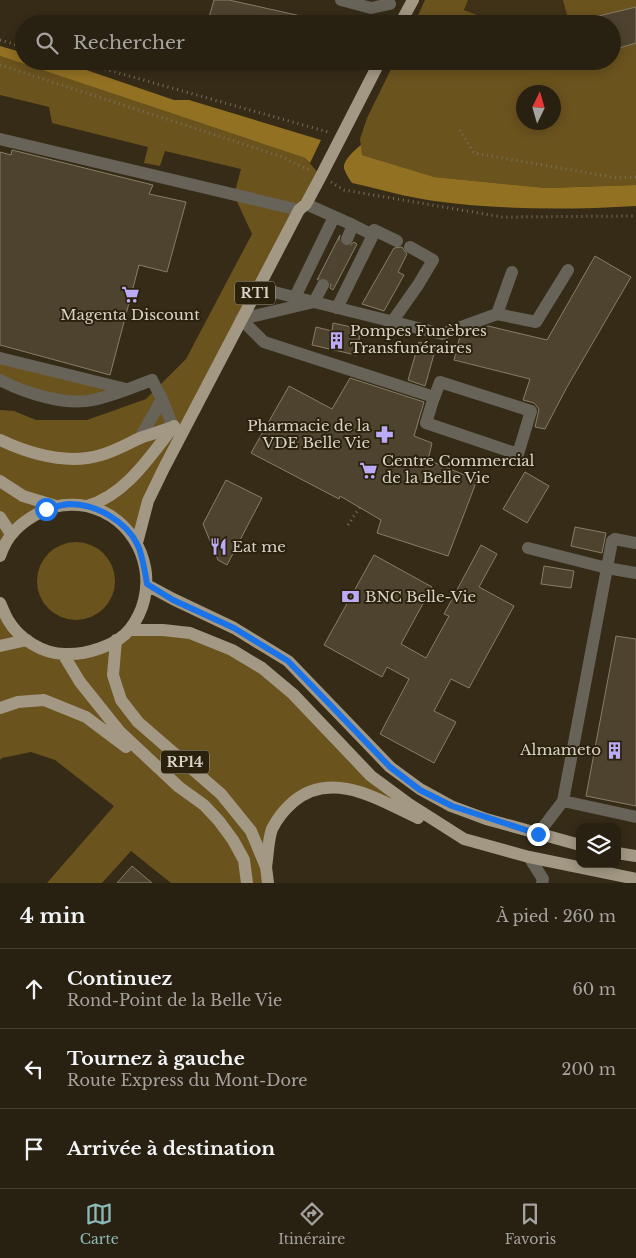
<!DOCTYPE html>
<html lang="fr">
<meta charset="utf-8">
<style>
:root{--surface:#282011;--page:#342d1f;--text:#f1f3f6;--muted:#a5a39f;--line:#443e31;--accent:#8bbbb9}
body{margin:0;font-family:"Libre Baskerville",serif;background:var(--page);color:var(--text)}
.controls{position:absolute;right:15px;bottom:15px;display:grid;overflow:hidden;border-radius:10px;box-shadow:0 2px 12px #0003}
.controls button{width:45px;height:45px;display:grid;place-items:center;padding:0;border:0;border-bottom:1px solid var(--line);background:var(--surface);color:var(--text);font:25px sans-serif}
.compass{position:absolute;left:516px;top:85px;width:45px;height:45px;border-radius:50%;background:var(--surface);box-shadow:0 2px 12px #0003;rotate:5deg}
.stop{position:absolute;width:15px;height:15px;margin:-11px;border:4px solid #1a73e8;border-radius:50%;background:#fff}
.stop.end{background:#1a73e8;border-color:#fff;box-shadow:0 1px 5px #0008}
.list{margin:0;padding:0;list-style:none}
h2{display:flex;justify-content:space-between;align-items:center;height:65px;margin:0;padding:0 20px;font-size:21px}
h2 small{font-size:16px;font-weight:400;color:var(--muted)}
.list li{display:grid;grid-template-columns:32px 1fr auto;gap:15px;align-items:center;box-sizing:border-box;height:80px;padding:0 20px;border-top:1px solid var(--line)}
.list b{display:block;font-size:19px;white-space:nowrap}
.list p{margin:0;font-size:16px;white-space:nowrap;color:var(--muted)}
.list em{font-size:16px;font-style:normal;color:var(--muted)}
.icon{flex:none;width:28px;height:28px;fill:none;stroke:currentColor;stroke-width:2;stroke-linecap:round;stroke-linejoin:round}
.map{position:relative;flex:none;width:636px;height:883px;overflow:hidden}
.search{position:absolute;background:var(--surface);box-shadow:0 2px 12px #0003;left:15px;right:15px;top:15px;height:55px;display:flex;align-items:center;gap:12px;box-sizing:border-box;padding:0 18px;border-radius:28px;color:var(--muted);font-size:19px}
.sheet{height:305px;background:var(--surface)}
nav{display:flex;justify-content:space-around;align-items:center;box-sizing:border-box;height:70px;border-top:1px solid var(--line);background:var(--surface);font-size:14px;color:var(--muted)}
nav a{display:grid;justify-items:center;gap:2px}
nav .on{color:var(--accent)}
.map>svg:first-child{display:block}
.built{fill:#3f3217}
.green{fill:#6b531e;fill-rule:evenodd}
.water{fill:#937123}
.building{fill:#4e432e;stroke:#887d66}
.lines{fill:none;stroke-linecap:round;stroke-linejoin:round}
.minor-tunnel{stroke:#4e4431;stroke-width:12;stroke-dasharray:12 6;stroke-linecap:butt}
.path{stroke:#776f5e;stroke-width:3;stroke-dasharray:1 4;stroke-linecap:butt}
.minor{stroke:#686359;stroke-width:12}
.major{stroke:#a29884;stroke-width:12}
.route{stroke:#1a73e8;stroke-width:6}
.labels{text-anchor:middle;stroke-width:4;stroke-linejoin:round;paint-order:stroke}
.shield{fill:#2b220e;stroke:#a59e90;stroke-width:1}
.shield-label{font-size:14px;font-weight:bold;fill:#d9d3c7}
.poi-label{font-size:15px;fill:#d9d3c7;stroke:#2b220e;text-anchor:start}
</style>
<div class="map">
<svg width="636" height="883" viewBox="0 0 636 883">
<rect width="100%" height="100%" fill="#352b17"/>
<path class="built" d="M468,0h168v53l-24,6v-35h-153z"/>
<path class="green" d="M425,0h43l-4,10 36,14h-86z
M563,0h73v7l-67,16z
M636,43v142l-90,3 -113,-11 -71,-22 -2,-16 7,-21 28,-57h217v-11zM524,92h30v30h-30z
M0,56l305,102 16,18 -157,292 -27,75 -14,-19 -56,-20 -44,18 -23,34v-146l14,1 22,9h51l59,-21 40,-40 66,-125 -18,-39 7,-26 -76,-18 -5,15 -16,-3 4,-16 -96,-24 -3,-16 -49,-12z
M0,358l126,31 -62,11 -64,-20z
M37 581a39 39 0 1 1 78 0a39 39 0 1 1-78 0Z
M0,603l9,19 32,26 50,4 38,-22 61,3 72,35 147,136 -50,-13 -43,-2 -44,41 -4,53h-97l-40,-32 -29,32h-55l67,-77 -59,-46 -24,-8 -29,6 -2,2z"/>
<path class="water" d="M0,46l24,7v8h36l114,39h15l132,40 -11,23 -5,-5 -305,-102z
M361,145l1,10 72,22 112,11 90,-3v21c-67,4 -136,4 -202,-5 -28,-4 -55,-12 -82,-18 -3,-4 -7,-11 -8,-15 -1,-8 12,-19 17,-23z"/>
<path class="building" d="M214,0h15l81,18v6h-103z
M636,7v36l-24,7v-26h-26v-5z
M12,150l141,35 -4,9 37,8 -19,70 -28,-7 -29,110 -110,-30v-193l11,3z
M340,235l-1,5 4,6 5,1 6,-5 3,2 -24,46 -3,-2 1,-4 -4,-6 -5,-1 -5,3z
M402,247l5,7 -9,18 6,3 -20,36 -22,-7 32,-56z
M595,256l36,21 -64,110 -22,42 -10,-2 4,-18 -5,-6 -11,-3 7,-21 -76,-19 6,-24 5,-2 10,2 1,-6 12,-4 59,14z
M333,323l28,6 -5,26 -44,-10 4,-18 16,4z
M419,342l17,5 -11,39 -17,-6z
M350,378l74,24 -10,34 18,7 -4,17 49,20 -29,76 -71,-23 4,-13 -41,-24 -1,3 -88,-46 38,-67 43,23z
M525,472l24,14 -22,37 -24,-14z
M226,480l36,18 -35,67 -9,-5 -15,-36z
M575,527l31,6 -4,20 -31,-7z
M481,545l16,9 -18,33 35,19 -45,82 -18,-9 -17,32 22,11 -22,41 -54,-29 29,-55 -22,-12 -5,10 -58,-32 50,-90 58,32 -31,57 25,14 23,-42 -5,-2z
M544,566l30,5 -3,17 -30,-4z
M616,636l20,3v167l-50,-10z
M132,866l20,17h-35z"/>
<g class="lines">
<path class="minor-tunnel" d="M323,285l24,-46"/>
<path class="path" d="M0,40l24,7
M76,61l252,71
M0,65l280,91 31,15
M460,130l14,23 143,25 19,-1
M331,182l13,8 158,27 134,-1
M348,525l12,-18"/>
<path class="minor" d="M341,0l30,8 19,-4
M0,139l299,71
M306,204l47,21 -6,14
M373,235l1,-5 23,11
M258,288l184,46 55,-20 39,8 32,-52
M295,297l39,-80
M337,308l36,-73 -20,-10
M497,314l15,-42
M241,319l23,23 170,55 -8,26 92,31 13,-43 -91,-29 -6,16
M241,319l73,-17 9,-17
M392,322l26,-37 15,-25 -23,-13
M0,358l126,31
M0,380c25,13 65,26 93,20 20,-4 40,-13 59,-20l10,19 -22,39
M162,399l11,28
M528,548l79,20 5,-27 3,-2 21,4
M563,801l73,16
M538,834l25,-33 44,-233 29,5
M529,857l14,22 -1,4"/>
<path class="major" d="M400,24l13,-24
M0,440c30,14 68,25 101,15 14,-4 26,-11 39,-17 11,-4 22,-7 33,-11
M0,481l23,15 33,10
M87,506c39,-11 63,-50 87,-80
M0,517l11,17
M137,543l11,-42 16,-33 135,-258 7,-6 15,-28 59,-115
M0,556c7,-21 20,-33 39,-43 12,-7 27,-9 40,-8 12,1 22,5 32,11 38,25 47,77 19,113 -13,17 -45,26 -65,25 -22,0 -46,-15 -57,-34 -3,-5 -5,-11 -8,-17
M147,585l26,14 61,29 54,33 102,106 30,22 31,17 35,13 94,26
M129,630h34l27,3 42,17 30,18 31,26 78,82 38,28 55,35 65,18 107,22
M116,640l-3,35 8,25 17,22 83,72 30,37 15,36 2,16
M0,646l27,-6
M63,654l17,28 40,50 59,55 25,18 15,16 14,19 11,20 3,23
M0,708l18,-6 26,-2 42,17 40,30
M617,853l19,3
M266,867c2,-12 2,-27 6,-38 5,-10 13,-20 21,-27 39,-33 86,-2 125,16"/>
</g>
<g class="lines">
<path class="route" d="M46,509c7,-2 15,-4 23,-5 14,0 28,4 41,12 29,18 32,36 37,68l26,16 61,28 54,33 102,106 30,23 32,16 86,28"/>
</g>
<defs>
<symbol id="supermarket-bare" viewBox="-9 -9 18 18"><path d="M-6-5.5h2.5l.6 2H6L4.5 2H-2.5L-4.4-4H-6ZM-1.5 3.2a1.3 1.3 0 1 0 .1 0ZM3 3.2a1.3 1.3 0 1 0 .1 0Z" fill="#bbaaf6" stroke="#2b220e" stroke-width="2.5" paint-order="stroke"/></symbol>
<symbol id="building-bare" viewBox="-9 -9 18 18"><path d="M-4-6H4V6H1V3H-1V6H-4ZM-2.5-4.3h1.7v1.8h-1.7ZM.8-4.3h1.7v1.8H.8ZM-2.5-1h1.7V.8h-1.7ZM.8-1h1.7V.8H.8Z" fill="#bbaaf6" stroke="#2b220e" stroke-width="2.5" paint-order="stroke"/></symbol>
<symbol id="pharmacy-bare" viewBox="-9 -9 18 18"><path d="M-2-6h4v4h4v4h-4v4h-4v-4h-4v-4h4Z" fill="#bbaaf6" stroke="#2b220e" stroke-width="2.5" paint-order="stroke"/></symbol>
<symbol id="restaurant-bare" viewBox="-9 -9 18 18"><path d="M-5-6h1v4h1v-4h1v4h1v-4h1v5L-1.5 .5V6h-2V.5L-5-1ZM5-6V6H3V1.5H1.5Q1.5-4 5-6Z" fill="#bbaaf6" stroke="#2b220e" stroke-width="2.5" paint-order="stroke"/></symbol>
<symbol id="bank-bare" viewBox="-9 -9 18 18"><path d="M-6-4H6V4H-6ZM0-2.3a2.3 2.3 0 1 0 0 4.6a2.3 2.3 0 1 0 0-4.6Z" fill="#bbaaf6" stroke="#2b220e" stroke-width="2.5" paint-order="stroke"/></symbol>
</defs>
<g fill-rule="evenodd">
<use href="#supermarket-bare" x="118" y="282" width="25" height="25"/>
<use href="#building-bare" x="324" y="328" width="25" height="25"/>
<use href="#pharmacy-bare" x="372" y="422" width="25" height="25"/>
<use href="#supermarket-bare" x="356" y="458" width="25" height="25"/>
<use href="#restaurant-bare" x="206" y="534" width="25" height="25"/>
<use href="#bank-bare" x="338" y="584" width="25" height="25"/>
<use href="#building-bare" x="602" y="738" width="25" height="25"/>
</g>
<g class="labels">
<g class="shield">
<rect x="235" y="281.5" width="40" height="23" rx="4"/>
<rect x="161" y="750.5" width="48" height="23" rx="4"/>
</g>
<g class="shield-label">
<text x="255" y="298">RT1</text>
<text x="185" y="767">RP14</text>
</g>
<g class="poi-label">
<text x="130" y="320" text-anchor="middle">Magenta Discount</text>
<text x="350" y="336">Pompes Funèbres<tspan x="350" dy="17">Transfunéraires</tspan></text>
<text x="370" y="431" text-anchor="end">Pharmacie de la<tspan x="370" dy="17">VDE Belle Vie</tspan></text>
<text x="382" y="466">Centre Commercial<tspan x="382" dy="17">de la Belle Vie</tspan></text>
<text x="232" y="552">Eat me</text>
<text x="365" y="602">BNC Belle-Vie</text>
<text x="601" y="755" text-anchor="end">Almameto</text>
</g>
</g>
</svg>
<div class="controls">
<button><svg class="icon" aria-label="layers" viewBox="0 0 24 24"><path d="M12 4l9 5-9 5-9-5zM3 14l9 5 9-5"/></svg></button>
</div>
<svg class="compass" viewBox="-18 -18 36 36"><path d="M0-13l5 13h-10z" fill="#e53935"/><path d="M0 13l5-13h-10z" fill="#a5a39f"/></svg>
<div class="stop" style="left:46px;top:509px"></div>
<div class="stop end" style="left:538px;top:834px"></div>
<div class="search"><svg class="icon" aria-label="search" viewBox="0 0 24 24"><circle cx="10" cy="10" r="6"/><path d="M15 15l6 6"/></svg>Rechercher</div>
</div>
<section class="sheet">
<h2>4 min<small>À pied · 260 m</small></h2>
<ul class="list">
<li><svg class="icon" aria-label="ahead" viewBox="0 0 24 24"><path d="M12 20V5M6 11l6-6 6 6"/></svg><div><b>Continuez</b><p>Rond-Point de la Belle Vie</p></div><em>60 m</em></li>
<li><svg class="icon" aria-label="left" viewBox="0 0 24 24"><path d="M17 20v-9H6M10 6l-5 5 5 5"/></svg><div><b>Tournez à gauche</b><p>Route Express du Mont-Dore</p></div><em>200 m</em></li>
<li><svg class="icon" aria-label="arrive" viewBox="0 0 24 24"><path d="M6 21V4h12l-3 4 3 4H6"/></svg><div><b>Arrivée à destination</b></div></li>
</ul>
</section>
<nav>
<a class="on"><svg class="icon" aria-label="map" viewBox="0 0 24 24"><path d="M3 6l6-2 6 2 6-2v14l-6 2-6-2-6 2zM9 4v14M15 6v14"/></svg>Carte</a>
<a><svg class="icon" aria-label="directions" viewBox="0 0 24 24"><path d="M12 3l9 9-9 9-9-9zM9 14v-3h6M13 9l2 2-2 2"/></svg>Itinéraire</a>
<a><svg class="icon" aria-label="saved" viewBox="0 0 24 24"><path d="M7 4h10v16l-5-4-5 4z"/></svg>Favoris</a>
</nav>
